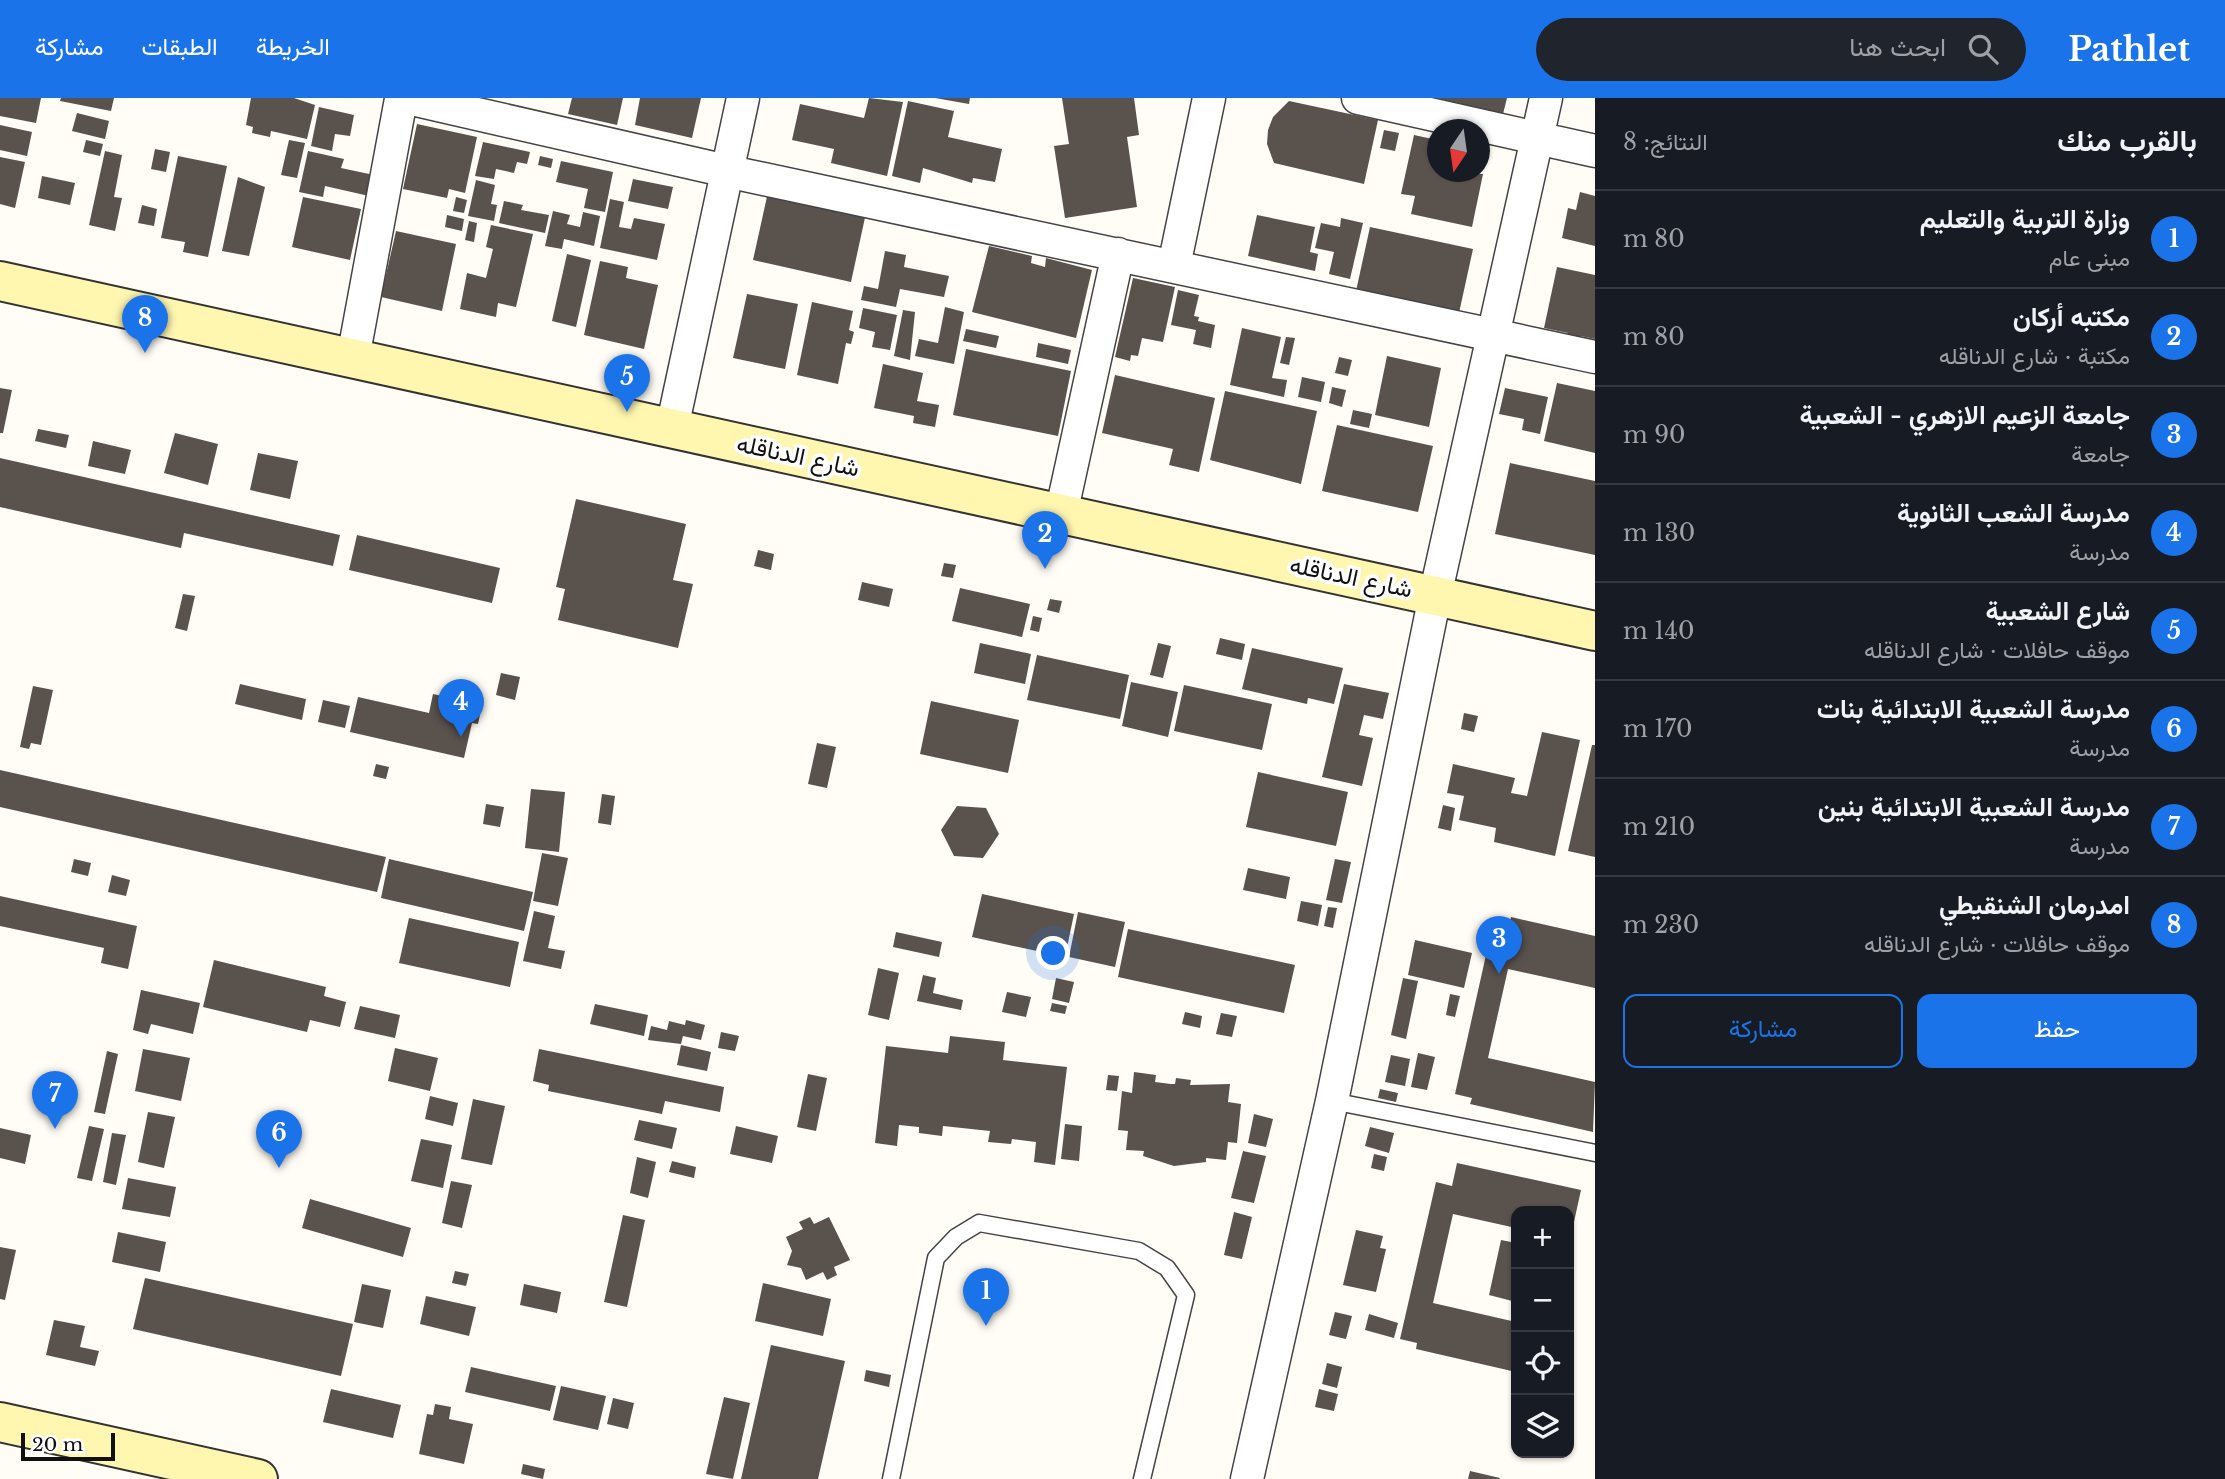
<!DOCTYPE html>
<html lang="ar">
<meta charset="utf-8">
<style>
:root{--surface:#171b24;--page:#20242c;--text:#f1f3f6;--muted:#9ea1a6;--line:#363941;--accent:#1a73e8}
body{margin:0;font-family:"Libre Baskerville",Vazirmatn,serif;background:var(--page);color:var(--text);direction:rtl}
.controls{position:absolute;right:21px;bottom:21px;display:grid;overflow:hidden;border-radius:14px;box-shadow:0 2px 5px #0004}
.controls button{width:63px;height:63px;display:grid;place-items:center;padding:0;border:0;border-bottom:2px solid var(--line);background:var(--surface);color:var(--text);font:35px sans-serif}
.compass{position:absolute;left:1427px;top:21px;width:63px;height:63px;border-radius:50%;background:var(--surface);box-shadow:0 2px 5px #0004;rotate:193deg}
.scale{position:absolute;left:21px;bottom:18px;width:94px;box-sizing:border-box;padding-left:7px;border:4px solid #111;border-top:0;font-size:19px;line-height:24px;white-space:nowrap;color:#111;-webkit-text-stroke:5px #fff;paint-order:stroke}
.you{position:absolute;left:1054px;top:856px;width:24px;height:24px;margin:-18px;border:5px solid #fff;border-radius:50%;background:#1a73e8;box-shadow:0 0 0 10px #1a73e833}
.badge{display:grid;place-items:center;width:46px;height:46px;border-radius:50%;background:var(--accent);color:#fff;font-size:23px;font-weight:700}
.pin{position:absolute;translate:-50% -58px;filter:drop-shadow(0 2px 4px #0008)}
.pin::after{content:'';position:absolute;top:37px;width:24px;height:21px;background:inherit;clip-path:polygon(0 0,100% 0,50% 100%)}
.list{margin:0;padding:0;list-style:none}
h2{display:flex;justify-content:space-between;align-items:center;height:91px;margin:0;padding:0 28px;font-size:30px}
h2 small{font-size:23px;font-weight:400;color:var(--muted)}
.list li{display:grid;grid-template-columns:46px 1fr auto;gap:21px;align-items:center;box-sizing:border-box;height:98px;padding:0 28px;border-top:2px solid var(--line)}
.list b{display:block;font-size:26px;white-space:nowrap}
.list p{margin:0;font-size:23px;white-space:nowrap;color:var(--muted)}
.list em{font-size:23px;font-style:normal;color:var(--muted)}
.actions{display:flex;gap:14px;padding:21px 28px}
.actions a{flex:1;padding:16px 0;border:2px solid var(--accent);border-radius:14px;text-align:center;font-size:24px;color:var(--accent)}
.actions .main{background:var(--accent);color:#fff}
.icon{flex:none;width:38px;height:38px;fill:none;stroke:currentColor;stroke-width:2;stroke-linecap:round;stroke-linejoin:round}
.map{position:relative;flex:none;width:1595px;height:1381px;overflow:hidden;direction:ltr}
header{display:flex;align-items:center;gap:42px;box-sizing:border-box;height:98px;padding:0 35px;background:var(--accent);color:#fff}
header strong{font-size:33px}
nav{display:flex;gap:38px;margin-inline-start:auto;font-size:24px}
.search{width:490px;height:63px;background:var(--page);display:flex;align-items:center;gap:18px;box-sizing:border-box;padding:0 24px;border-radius:38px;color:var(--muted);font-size:26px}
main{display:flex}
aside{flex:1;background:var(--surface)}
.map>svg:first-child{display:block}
.building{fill:#5a524d}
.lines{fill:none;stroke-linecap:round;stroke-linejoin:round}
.lane-casing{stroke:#444;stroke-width:19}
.street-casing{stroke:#444;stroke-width:35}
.secondary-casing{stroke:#333;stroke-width:42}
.lane{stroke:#fff;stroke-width:16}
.street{stroke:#fff;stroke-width:32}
.secondary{stroke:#fff6b0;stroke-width:38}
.labels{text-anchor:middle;stroke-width:7;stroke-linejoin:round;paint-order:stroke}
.street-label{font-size:24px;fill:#111;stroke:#fff}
</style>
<header>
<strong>Pathlet</strong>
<div class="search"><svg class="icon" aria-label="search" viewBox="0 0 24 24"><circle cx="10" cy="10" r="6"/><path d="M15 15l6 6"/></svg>ابحث هنا</div>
<nav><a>الخريطة</a><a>الطبقات</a><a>مشاركة</a></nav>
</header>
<main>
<aside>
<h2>بالقرب منك<small>النتائج: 8</small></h2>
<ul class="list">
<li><span class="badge">1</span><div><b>وزارة التربية والتعليم</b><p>مبنى عام</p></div><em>80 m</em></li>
<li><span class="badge">2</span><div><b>مكتبه أركان</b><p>مكتبة · شارع الدناقله</p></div><em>80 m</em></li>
<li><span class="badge">3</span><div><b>جامعة الزعيم الازهري - الشعبية</b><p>جامعة</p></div><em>90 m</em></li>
<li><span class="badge">4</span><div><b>مدرسة الشعب الثانوية</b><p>مدرسة</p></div><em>130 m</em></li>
<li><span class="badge">5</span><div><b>شارع الشعبية</b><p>موقف حافلات · شارع الدناقله</p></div><em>140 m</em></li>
<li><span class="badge">6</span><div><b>مدرسة الشعبية الابتدائية بنات</b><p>مدرسة</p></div><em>170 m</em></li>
<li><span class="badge">7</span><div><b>مدرسة الشعبية الابتدائية بنين</b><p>مدرسة</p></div><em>210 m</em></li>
<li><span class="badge">8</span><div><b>امدرمان الشنقيطي</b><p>موقف حافلات · شارع الدناقله</p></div><em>230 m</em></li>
</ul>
<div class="actions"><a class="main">حفظ</a><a>مشاركة</a></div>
</aside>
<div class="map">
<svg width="1595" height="1381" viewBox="0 0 1595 1381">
<rect width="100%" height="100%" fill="#fffdf5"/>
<path class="building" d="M0,0h41l-5,25 -36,-7z
M61,0h53l-3,13 -51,-10z
M251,0h43l21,7 -8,34 -36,-8 -1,6 -18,-4 1,-6 -7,-2z
M572,0h51l-6,27 -49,-11z
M640,0h61l-9,40 -57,-13z
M869,0l34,4 -16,74 -56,-13 3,-14 -42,-9 8,-36 64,14z
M935,0h35l-1,6z
M1062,0h72l5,37 -12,2 10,70 -72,11 -11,-72 15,-2z
M1437,0h70l-4,16z
M908,3l46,10 -6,26 54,12 -7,33 -22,-4 -1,5 -49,-15 -3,15 -28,-7z
M1289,3l89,19 -14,64 -90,-21 -7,-19 1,-14 5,-13z
M319,9l35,8 -4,21 -15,-2 -3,17 -21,-5z
M77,15l32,8 -4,18 -33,-8z
M417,26l60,13 -12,56 -16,-4 -2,9 -44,-9z
M0,27l32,7 -5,24 -27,-6z
M1384,32l15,3 -4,18 -15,-3z
M1414,37l23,5v11l-5,-1 -2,12 7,2v8l46,2 -11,53 -61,-13 4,-18 -14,-2z
M86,42l17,4 -3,12 -17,-4z
M289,42l16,3 -8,35 -16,-3z
M483,44l47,10 -3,12 -10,-2 -3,11 -18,-4 -2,10 -19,-3z
M155,51l15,3 -4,20 -15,-3z
M105,53l17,4 -8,42 8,1 -7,33 -26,-6z
M308,53l36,8 -3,9 33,7 -5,21 -44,-10 -2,11 -24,-5z
M178,58l49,10 -19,91 -25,-5 2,-10 -24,-4z
M540,58l13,3 -2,9 -13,-3z
M0,59l25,5 -10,46 -15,-4z
M561,63l52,11 -8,40 -21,-4 4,-19 -32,-7z
M42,78l33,7 -5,22 -32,-7z
M238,79l27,10 -16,69 -27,-5z
M633,81l40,8 -5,22 -40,-8z
M476,82l19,5 -4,19 6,1 -3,16 -26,-5z
M768,94l98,21 -15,69 -98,-22z
M1580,94l15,4v50l-33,-8 6,-30 8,2z
M303,99l58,12 -11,51 -58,-13z
M456,99l11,3 -3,13 -11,-2z
M610,101l14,3 -5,25 12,2 3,-11 31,6 -8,36 -57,-12z
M504,103l19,4 -2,5 28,5 -4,18 -46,-10z
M142,107l15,4 -3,17 -16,-3z
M553,113l17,4 -3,9 13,3 3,-15 17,4 -6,30 -30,-7 -2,10 -17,-3z
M447,117l17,4 -2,12 -17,-4z
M1257,117l58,12 -5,25 8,2 -3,17 -67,-15z
M1341,120l22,5 -13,56 -21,-5 5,-22 -19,-4 6,-25 19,4z
M469,123l8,2 -3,19 -9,-2z
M491,127l42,9 -17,73 -18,-4 -2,14 -36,-8 7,-36 19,5 7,-29 -7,-2z
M1370,129l103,22 -14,64 -103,-22z
M396,133l60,13 -14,67 -61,-14z
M989,148l43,10 -1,7 14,4 1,-9 46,12 -16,68 -104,-26z
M885,153l21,4 -2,12 45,9 -5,21 -44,-8 -4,18 -35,-7 3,-14 14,3z
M567,156l24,6 -15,67 -24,-6z
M600,163l28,6 -2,11 32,7 -14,64 -60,-14z
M1557,169l38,8v64l-14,-3 -1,4 -13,-3 1,-4 -24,-5z
M1133,180l42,9 -12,55 -21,-4 -4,18 -7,-1 -1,6 -15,-4z
M1178,192l21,5 -5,21 5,1 -1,4 17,4 -4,23 -18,-4 3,-14 -25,-5z
M747,196l51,10 -13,65 -52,-11z
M812,204l41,9 -4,19 5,2 -3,12 -5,-1 -8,41 -41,-9z
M945,209l19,5 -10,52 -39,-8 4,-17 19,4z
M863,210l34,7 -7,35 -18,-3 3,-15 -16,-4z
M903,212l12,2 -5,48 -16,-4z
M1242,230l39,9 -9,41 15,2 -3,17 -54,-12z
M966,231l33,7 -3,12 -33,-7z
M1286,239l9,1 -6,27 -9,-2z
M1038,245l33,7 -3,14 -32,-7z
M966,251l105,22 -13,65 -105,-21z
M1387,258l54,12 -12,59 -54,-12z
M1339,259l13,3 -4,16 -13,-3z
M883,266l40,9 -6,28 22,4 -4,22 -22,-4 1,-7 -40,-8z
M1115,277l100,23 -16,74 -30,-7 4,-16 -71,-16z
M1302,279l23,5 -4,20 -23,-5z
M1557,285l38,8v62l-51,-12z
M1332,289l14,3 -4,17 -13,-4z
M0,290l12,2 -9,43h-3z
M1505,290l43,9 -8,37 -18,-4 2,-11 -25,-5z
M1225,293l92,20 -16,73 -91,-24z
M1353,312l19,4 -3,14 -19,-4z
M1337,327l96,21 -15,66 -96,-21z
M38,331l31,6 -3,13 -31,-7z
M175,335l43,11 -10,41 -44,-12z
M93,343l38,9 -6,24 -37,-8z
M258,355l40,8 -8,38 -40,-9z
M0,360l340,77 -7,31 -149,-33 -3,15 -181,-41z
M1510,365l85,18v74l-100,-21z
M576,401l110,25 -13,56 20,4 -15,64 -120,-28 7,-31 -9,-2z
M357,437l143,33 -8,35 -143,-33z
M758,452l16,4 -3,16 -17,-4z
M944,465l12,2 -3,13 -12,-2z
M862,484l31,7 -4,18 -31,-7z
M960,490l70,16 -8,33 -70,-16z
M183,496l12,2 -8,35 -12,-3z
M1050,501l12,2 -3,12 -12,-3z
M1033,518l9,2 -3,14 -9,-2z
M1220,540l25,6 -3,16 -26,-6z
M980,545l51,11 -6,30 -51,-11z
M1158,545l13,3 -8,32 -13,-3z
M1252,550l91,20 -9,36 -26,-6 -1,6 -65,-15z
M1037,557l92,20 -9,44 -93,-19z
M501,575l19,4 -5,23 -19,-5z
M1131,584l47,10 -10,45 -46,-11z
M240,586l66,15 -4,21 -67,-16z
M1344,586l45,9 -6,26 -19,-4 -5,20 14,3 -11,48 -40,-9z
M1184,587l88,19 -10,46 -88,-19z
M33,588l20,4 -12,55 -10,-2 -2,6 -9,-2z
M433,596l49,11 -4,19 -6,-1 -8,35 -114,-26 8,-35 71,16z
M323,602l27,6 -5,22 -27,-6z
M931,603l88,19 -11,53 -88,-19z
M1464,615l14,3 -4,16 -13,-3z
M1542,634l38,8 -25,116 -61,-14 2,-14 -37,-8 5,-24 -17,-3 6,-29 62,14 -4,15 16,3z
M817,645l19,4 -9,41 -19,-4z
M1592,647h3v112l-27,-6z
M376,666l13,3 -3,12 -13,-3z
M0,672l386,87 -9,35 -377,-85z
M1258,674l90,20 -12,54 -90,-19z
M531,691l34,3 -6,60 -34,-4z
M602,696l13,2 -4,29 -13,-2z
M486,706l18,3 -4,20 -17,-3z
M1443,707l12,3 -4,23 -13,-3z
M957,708l29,2 13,26 -16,24 -29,-2 -13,-26z
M542,755l26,5 -10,48 -25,-5z
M74,761l17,4 -3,13 -17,-4z
M389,761l144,33 -9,39 -143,-33z
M1335,761l16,3 -9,41 -16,-3z
M1248,770l42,9 -4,22 -43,-9z
M112,777l18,5 -4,16 -18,-4z
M982,796l92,20 -9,43 -93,-20z
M0,798l137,30 -9,43 -27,-6 3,-15 -104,-22z
M1301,803l21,4 -4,21 -21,-5z
M1328,809l9,1 -4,20 -9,-2z
M534,813l21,5 -7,32 17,3 -4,18 -38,-8z
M1078,814l47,10 -10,45 -46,-10z
M1511,819l84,19v52l-87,-19 -20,89 107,24 -2,50 -123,-28 2,-6 -17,-4 35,-157 16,4z
M409,820l110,24 -9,45 -111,-24z
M1128,831l167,36 -11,48 -166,-36z
M896,834l46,10 -3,15 -46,-10z
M1415,842l57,13 -8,35 -56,-13z
M214,862l112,27 -2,9 22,6 -6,25 -30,-7 -3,12 -104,-25z
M878,870l21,5 -10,47 -21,-5z
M923,877l13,3 -3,15 30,7 -2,10 -44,-9z
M1056,880l18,4 -5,21 -17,-4z
M1403,880l15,3 -12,58 -15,-4z
M141,892l59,13 -7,31 -42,-10 -3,10 -15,-4z
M1007,894l24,5 -5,20 -24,-5z
M1450,896l10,2 -5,21 -9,-2z
M1052,905l15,3 -2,8 -15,-3z
M595,906l53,11 -4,21 -54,-12z
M360,908l40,9 -5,23 -41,-9z
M1185,914l17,4 -2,12 -18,-4z
M1221,915l16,3 -5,21 -16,-3z
M686,922l19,5 -4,15 -18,-4 -2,8 -33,-4 3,-14 16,4 2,-9 16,4z
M721,934l18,4 -4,15 -17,-3z
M950,938l55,6 -2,18 64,7 -12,98 -21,-3 2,-20 -24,-3 -1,5 -23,-2 2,-11 -47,-5 -1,10 -23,-3v-6l-20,-2 -2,21 -22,-3 11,-97 62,7z
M681,947l30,7 -4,19 -30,-6z
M395,950l43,10 -8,33 -42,-10z
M143,951l47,9 -9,43 -46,-10z
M539,951l185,38 -4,25 -55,-11 -3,13 -114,-23 1,-6 -16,-4z
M107,953l11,3 -13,60 -11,-2z
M1418,955l17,4 -8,33 -16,-3z
M1391,957l19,4 -5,27 -20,-4z
M1134,974l22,3 -1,7 16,2h4l1,-6 15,2 -1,5 40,-1 -2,18 13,2 -4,39 -9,-1 -2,18 -20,-2v4l-32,4 -31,-10 1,-5 -18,-1 2,-19 -10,-1 4,-39 10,2z
M808,976l19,4 -11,53 -19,-4z
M1108,977l11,1 -2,15 -11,-1z
M1380,991l18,4 -2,9 -18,-4z
M430,998l28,7 -5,23 -28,-7z
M473,1001l32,7 -13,59 -31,-6z
M148,1014l27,5 -11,51 -26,-6z
M1254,1016l19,5 -7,28 -18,-4z
M639,1022l38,8 -5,21 -38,-9z
M1065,1026l17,2 -3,35 -18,-2z
M89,1028l15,3 -12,52 -15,-3z
M736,1028l42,10 -6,27 -42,-9z
M1370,1029l24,6 -5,20 -24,-7z
M0,1030l31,7 -6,29 -25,-6z
M112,1035l14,2 -10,50 -13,-3z
M421,1041l31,6 -9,43 -32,-7z
M1243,1053l23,5 -12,47 -23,-5z
M1374,1056l13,3 -3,14 -13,-3z
M637,1059l19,5 -8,36 -18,-5z
M672,1063l24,6 -2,11 -25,-6z
M1457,1065l124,27 -11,50 -1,-29h-53v17l-63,-14 -20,89 83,19v50l-100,-23 1,-6 -17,-4 36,-157 16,4z
M128,1080l48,9 -6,30 -48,-8z
M451,1083l21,4 -10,43 -20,-5z
M310,1101l101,29 -8,29 -101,-29z
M1234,1114l18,5 -10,42 -18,-4z
M623,1117l22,5 -18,87 -23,-5z
M810,1119l4,7 15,-7 21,43 -16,7 3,8 -10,5 -4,-8 -17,8 -5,-12 -14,-3 5,-14 -6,-14 17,-8 -4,-7z
M1356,1132l27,6 -3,12 6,1 -10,43 -33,-7z
M118,1134l48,10 -6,30 -48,-10z
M1501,1142l15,3v59l-27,-7z
M0,1149l16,3 -11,50 -5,-1z
M455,1173l14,3 -3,12 -14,-3z
M145,1180l208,46 -12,52 -208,-47z
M763,1185l68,16 -8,37 -68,-15z
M362,1186l29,6 -8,38 -29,-6z
M524,1186l37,8 -4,21 -37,-8z
M426,1198l50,11 -7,29 -49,-12z
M1335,1214l17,4 -6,23 -17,-4z
M1369,1216l29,9 -4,15 -29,-8z
M54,1222l31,6 -5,21 19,4 -4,15 -49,-11z
M771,1247l74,16 -27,118h-77z
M1327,1265l15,4 -5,21 -15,-4z
M471,1269l85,19 -6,25 -85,-19z
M866,1272l25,5 -2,12 -25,-6z
M561,1288l45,10 -8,34 -45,-10z
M331,1291l70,16 -8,33 -70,-16z
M1319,1291l19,5 -4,17 -19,-4z
M724,1299l26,6 -17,76 -27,-5z
M613,1300l21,5 -6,26 -21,-5z
M435,1306l16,3 -2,12 24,5 -9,40 -45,-10 8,-40 6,1z
M523,1366l22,5 -2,10 -22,-5z
M1470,1373l30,7 -1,1h-31z"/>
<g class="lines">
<defs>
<path id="lane" d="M1332,1003l263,52
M891,1381l45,-221 20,-21 23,-14 160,28 28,17 19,27 -44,184"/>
<path id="street" d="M407,0l333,76 855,183
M1358,0l237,53
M1174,168l35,-168
M353,260l48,-259 16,-1
M672,330l71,-330
M1061,416l57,-260
M1247,1381l85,-378 103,-505 111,-498"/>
<path id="secondary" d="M0,183l1595,350
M0,1324l258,57"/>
</defs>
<use href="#lane" class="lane-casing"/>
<use href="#street" class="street-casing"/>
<use href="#secondary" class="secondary-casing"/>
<use href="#lane" class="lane"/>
<use href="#street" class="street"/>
<use href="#secondary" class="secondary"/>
</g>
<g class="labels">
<g class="street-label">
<text transform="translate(798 358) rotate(12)" y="8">شارع الدناقله</text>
<text transform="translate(1351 479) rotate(12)" y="8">شارع الدناقله</text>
</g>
</g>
</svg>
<div class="controls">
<button>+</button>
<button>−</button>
<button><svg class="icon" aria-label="locate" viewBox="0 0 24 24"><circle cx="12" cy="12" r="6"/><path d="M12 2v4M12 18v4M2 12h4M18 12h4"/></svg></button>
<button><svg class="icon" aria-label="layers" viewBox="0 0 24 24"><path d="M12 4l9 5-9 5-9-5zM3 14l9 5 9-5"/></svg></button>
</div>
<svg class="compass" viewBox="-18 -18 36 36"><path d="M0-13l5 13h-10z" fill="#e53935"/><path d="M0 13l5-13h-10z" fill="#9ea1a6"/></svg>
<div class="scale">20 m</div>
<div class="you"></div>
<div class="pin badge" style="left:986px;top:1228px">1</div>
<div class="pin badge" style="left:1045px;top:471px">2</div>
<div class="pin badge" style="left:1499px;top:876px">3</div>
<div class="pin badge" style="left:461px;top:639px">4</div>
<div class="pin badge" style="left:627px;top:314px">5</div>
<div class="pin badge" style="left:279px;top:1070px">6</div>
<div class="pin badge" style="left:55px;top:1031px">7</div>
<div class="pin badge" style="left:145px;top:255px">8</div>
</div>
</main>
